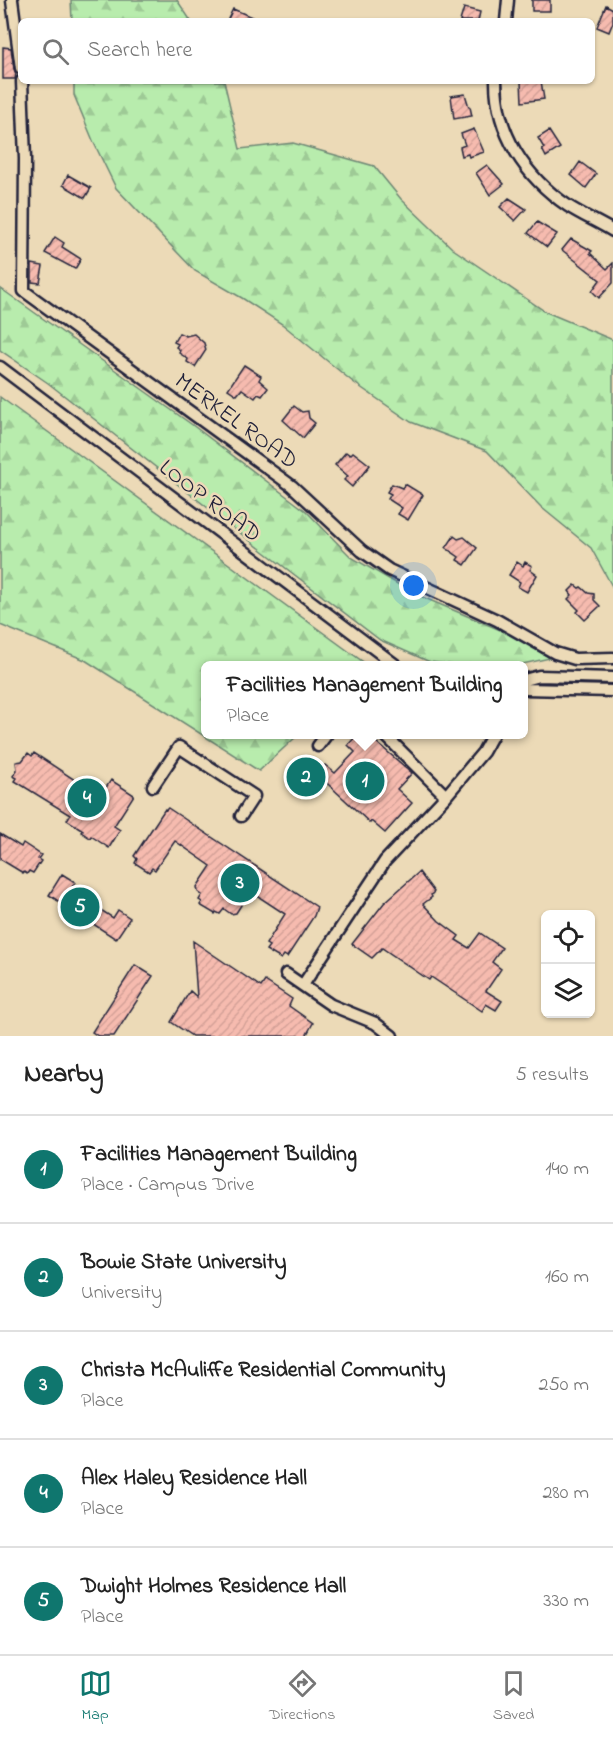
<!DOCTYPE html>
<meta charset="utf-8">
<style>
:root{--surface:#fff;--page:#f2f2f2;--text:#222;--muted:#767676;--line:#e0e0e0;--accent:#0f766e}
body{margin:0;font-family:"Indie Flower",sans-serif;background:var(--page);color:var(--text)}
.controls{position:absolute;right:18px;bottom:18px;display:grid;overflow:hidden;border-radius:9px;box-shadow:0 2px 4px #0004}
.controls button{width:54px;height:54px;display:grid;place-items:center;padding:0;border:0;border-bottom:2px solid var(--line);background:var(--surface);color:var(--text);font:30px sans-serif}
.you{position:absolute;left:414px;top:586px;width:21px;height:21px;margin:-15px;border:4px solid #fff;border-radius:50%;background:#1a73e8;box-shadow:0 0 0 9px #1a73e833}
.badge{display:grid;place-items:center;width:39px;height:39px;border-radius:50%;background:var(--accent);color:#fff;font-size:20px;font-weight:700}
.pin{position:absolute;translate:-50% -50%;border:3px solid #fff;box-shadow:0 2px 6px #0006}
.popup{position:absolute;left:201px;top:661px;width:327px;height:78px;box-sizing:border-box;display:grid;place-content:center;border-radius:9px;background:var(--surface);filter:drop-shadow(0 2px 4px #0005);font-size:20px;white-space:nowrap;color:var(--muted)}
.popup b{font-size:22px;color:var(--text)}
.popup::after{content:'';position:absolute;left:50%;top:100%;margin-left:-12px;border:12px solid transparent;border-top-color:var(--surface)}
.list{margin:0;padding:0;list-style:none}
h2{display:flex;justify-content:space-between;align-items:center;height:78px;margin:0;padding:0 24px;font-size:26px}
h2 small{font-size:20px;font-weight:400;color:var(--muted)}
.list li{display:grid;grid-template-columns:39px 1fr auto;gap:18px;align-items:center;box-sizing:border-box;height:108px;padding:0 24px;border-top:2px solid var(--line)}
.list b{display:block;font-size:22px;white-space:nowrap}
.list p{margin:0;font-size:20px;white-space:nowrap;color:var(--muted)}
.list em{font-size:20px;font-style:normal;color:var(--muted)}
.icon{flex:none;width:33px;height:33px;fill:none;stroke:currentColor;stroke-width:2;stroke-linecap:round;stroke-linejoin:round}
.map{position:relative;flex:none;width:613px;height:1036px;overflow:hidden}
.search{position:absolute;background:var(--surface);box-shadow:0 2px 4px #0004;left:18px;right:18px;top:18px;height:66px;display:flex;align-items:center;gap:15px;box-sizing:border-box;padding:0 21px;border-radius:9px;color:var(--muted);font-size:22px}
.sheet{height:618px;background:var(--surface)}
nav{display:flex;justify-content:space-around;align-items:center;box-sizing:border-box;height:84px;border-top:2px solid var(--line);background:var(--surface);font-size:16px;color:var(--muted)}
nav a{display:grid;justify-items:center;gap:3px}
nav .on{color:var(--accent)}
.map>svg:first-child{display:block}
.forest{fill:url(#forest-firs);stroke:#6d8774;stroke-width:1.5}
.building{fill:url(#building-hatch);stroke:#22223b;stroke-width:1.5}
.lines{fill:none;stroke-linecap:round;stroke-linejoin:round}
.minor-casing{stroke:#22223b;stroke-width:15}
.minor{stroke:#ecdab7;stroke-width:10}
.labels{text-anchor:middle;stroke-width:5;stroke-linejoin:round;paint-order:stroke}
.street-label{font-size:24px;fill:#22223b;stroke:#ecdab7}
</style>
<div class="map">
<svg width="613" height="1036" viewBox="0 0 613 1036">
<defs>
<pattern id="forest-firs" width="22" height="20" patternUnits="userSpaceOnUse" patternTransform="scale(1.5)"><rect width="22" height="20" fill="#b8ecad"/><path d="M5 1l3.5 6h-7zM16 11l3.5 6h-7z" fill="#9eca96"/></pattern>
<pattern id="building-hatch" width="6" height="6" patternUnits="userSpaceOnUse" patternTransform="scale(1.5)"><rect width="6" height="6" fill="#f6bbaf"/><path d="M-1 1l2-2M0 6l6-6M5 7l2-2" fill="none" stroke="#d3a097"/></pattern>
</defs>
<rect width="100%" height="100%" fill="#ecdab7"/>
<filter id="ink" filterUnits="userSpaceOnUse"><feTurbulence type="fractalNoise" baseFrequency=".0167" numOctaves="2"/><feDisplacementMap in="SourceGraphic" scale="12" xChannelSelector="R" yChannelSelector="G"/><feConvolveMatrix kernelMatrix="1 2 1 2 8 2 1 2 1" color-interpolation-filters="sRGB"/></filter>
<g filter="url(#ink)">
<path class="forest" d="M71,0h106l14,21h-119z
M74,81h150l16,68 53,-6 81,23 27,33 52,50 93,63 67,28v248l-22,-40 -49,-40 -55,-57 -76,-29 -58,-40 -71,-58 -40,-26 -47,-27 -79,-83 -22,-45 -20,-48z
M0,288l191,136 115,87 45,46 62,36 104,44 33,21 -32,7h-63l-25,-3 -50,-22 -131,-100 -201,-157 -48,-33z
M0,397l366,267 -1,2h-159v68l92,1 -39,36 -174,-111 -85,-35z"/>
<path class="building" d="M532,0h18v11h-18z
M606,5l7,4v13l-4,10 -12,-5z
M464,8l16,4 -2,9h-18z
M233,9l28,12h-34z
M3,47l8,1 3,21 2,5 -1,5h-12z
M521,81h20l3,18 -22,3z
M465,94l4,13h1l2,9 -18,3 -3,-23z
M474,129l10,23 -15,5 -1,-3 -6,2 -2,-9 5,-2 -4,-11z
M549,131l11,17 -14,9 -4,-8 2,-1 -6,-10z
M580,162l16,12 -10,14 -15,-13z
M487,165l17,19 -14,11 -14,-22z
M68,175l23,13 -6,10 -22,-13z
M509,198l17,11 -11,12 -15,-14z
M537,222l20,12 -10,13 -19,-14z
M55,237l9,6 -2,4 19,12 -6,10 -30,-16z
M571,239l21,12 -2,2 17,16 6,-6v20l-14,15 -7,-7 8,-11 -38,-30z
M32,264l11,2 -3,17 -8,-1z
M179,333l7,3 8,-2 10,9 2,7 -11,17 -8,-5 1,-3 -9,-6 1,-3 -4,-3 2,-3 -4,-2z
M244,365l17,11 -2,4 9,8 -6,8 -4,-2 -3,4 -13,-9 -5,6 -9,-6z
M294,406l8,6 6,-1 1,7 6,5 -12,15 -20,-18z
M346,452l4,3 3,-3 17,13 -18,22 -8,-7 4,-4 -13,-11z
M392,484l10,4 3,-4 18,11 -15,25 -10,-6 4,-6 -14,-9 3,-5 -4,-2z
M454,536l4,3 6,-2 13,11 -12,17 -8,-5 2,-3 -13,-9z
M517,562l6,4 2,-4 7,4 -2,4 7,5 -10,17 -9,-5 2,-5 -11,-7z
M575,585l4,3 2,-1 7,6 6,1v6l6,6 -15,14 -8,-8 2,-2 -11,-11 4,-4 -3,-4z
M357,735h11l44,38 -15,16 15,14 -27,30 -14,-12 -1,2 -53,-49 8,-9 10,8 20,-21 -7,-7z
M28,753l4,3 2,-3 62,41 5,1 10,-15 23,15 -20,31 6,4 -11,18 -18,-12 -1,2 -9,-6 2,-2 -16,-10 3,-5 -55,-34 2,-3 -4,-2 4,-6 -1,-8 6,-1z
M168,808l149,99 -3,9 -27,41 -3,-2 -3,4 -15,-9 3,-4 -3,-2 19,-30 -35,-23 -14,22 -5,1 -7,-5 -4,5 -4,-2 -1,2 -15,-9 2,-3 -3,-2 3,-5 -4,-3 -1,-5 14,-21 -36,-25 -20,29 -3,-2 -3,4 -14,-9 2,-4 -3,-3 31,-47 1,1z
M0,834l21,13 2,-4 18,12 -3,4 3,2 -8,12 -4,-2 -2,3 -3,-2 -1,1 -23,-14z
M419,872l15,20 -3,3 1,2 -9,7 16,17 20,15 -3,4 13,8 11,-15 22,15 -10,14 9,7 -15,22 16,10 -6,9 -10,-6 -4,7 -51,-34 -2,3 -47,-32 -10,10 -20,-14 32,-41z
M62,874l13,8 -5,8 43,28 5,-8 12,8 -14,21 -67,-44z
M193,941l68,46 4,-6 27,18 -3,7 24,17 -7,13h-114l-21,-14 19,-31 7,6z
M135,965l18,11 -39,60h-16l-6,-4z"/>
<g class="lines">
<defs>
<path id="minor" d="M12,0l9,68
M506,21l2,-21
M22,81l3,78 -1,132 268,195 70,65 27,19 108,50 58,33 20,6 38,-1
M496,81c0,52 29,96 72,125 14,9 30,16 45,25
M0,367l397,299
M524,680l15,-4 74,2
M524,689l89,2
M384,734l62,62
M318,746l9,-12
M153,786l26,-39 75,49 -13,20
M286,974l45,31 44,18 17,13
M303,985l82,-124 61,-65 37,-44 10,-18"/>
</defs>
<use href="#minor" class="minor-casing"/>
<use href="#minor" class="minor"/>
</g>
</g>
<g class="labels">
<g class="street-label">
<text transform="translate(237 420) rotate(36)" y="8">MERKEL ROAD</text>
<text transform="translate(211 500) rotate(37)" y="8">LOOP ROAD</text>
</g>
</g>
</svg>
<div class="controls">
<button><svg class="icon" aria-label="locate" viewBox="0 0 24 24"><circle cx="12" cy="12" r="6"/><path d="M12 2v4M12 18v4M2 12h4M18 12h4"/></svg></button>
<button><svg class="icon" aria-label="layers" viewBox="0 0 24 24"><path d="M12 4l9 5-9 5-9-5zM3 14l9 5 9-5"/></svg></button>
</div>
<div class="you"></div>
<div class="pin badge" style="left:365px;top:781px">1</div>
<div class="popup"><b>Facilities Management Building</b>Place</div>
<div class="pin badge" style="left:306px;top:777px">2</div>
<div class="pin badge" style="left:240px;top:883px">3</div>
<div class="pin badge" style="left:87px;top:798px">4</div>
<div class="pin badge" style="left:80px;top:907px">5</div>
<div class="search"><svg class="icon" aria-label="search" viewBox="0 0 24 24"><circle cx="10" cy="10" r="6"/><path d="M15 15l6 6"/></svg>Search here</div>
</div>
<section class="sheet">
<h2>Nearby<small>5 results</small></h2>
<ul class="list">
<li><span class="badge">1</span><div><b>Facilities Management Building</b><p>Place · Campus Drive</p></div><em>140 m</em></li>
<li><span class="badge">2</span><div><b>Bowie State University</b><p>University</p></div><em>160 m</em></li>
<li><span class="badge">3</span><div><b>Christa McAuliffe Residential Community</b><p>Place</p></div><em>250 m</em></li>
<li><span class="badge">4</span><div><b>Alex Haley Residence Hall</b><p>Place</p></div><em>280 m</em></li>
<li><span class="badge">5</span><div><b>Dwight Holmes Residence Hall</b><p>Place</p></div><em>330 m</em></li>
</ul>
</section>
<nav>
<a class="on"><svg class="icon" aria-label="map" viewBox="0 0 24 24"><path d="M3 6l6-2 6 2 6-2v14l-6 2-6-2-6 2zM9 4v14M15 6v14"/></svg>Map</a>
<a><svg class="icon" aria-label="directions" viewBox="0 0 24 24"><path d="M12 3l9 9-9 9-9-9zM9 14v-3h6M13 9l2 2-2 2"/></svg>Directions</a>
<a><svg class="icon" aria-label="saved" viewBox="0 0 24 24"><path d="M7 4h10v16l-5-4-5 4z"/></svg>Saved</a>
</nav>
